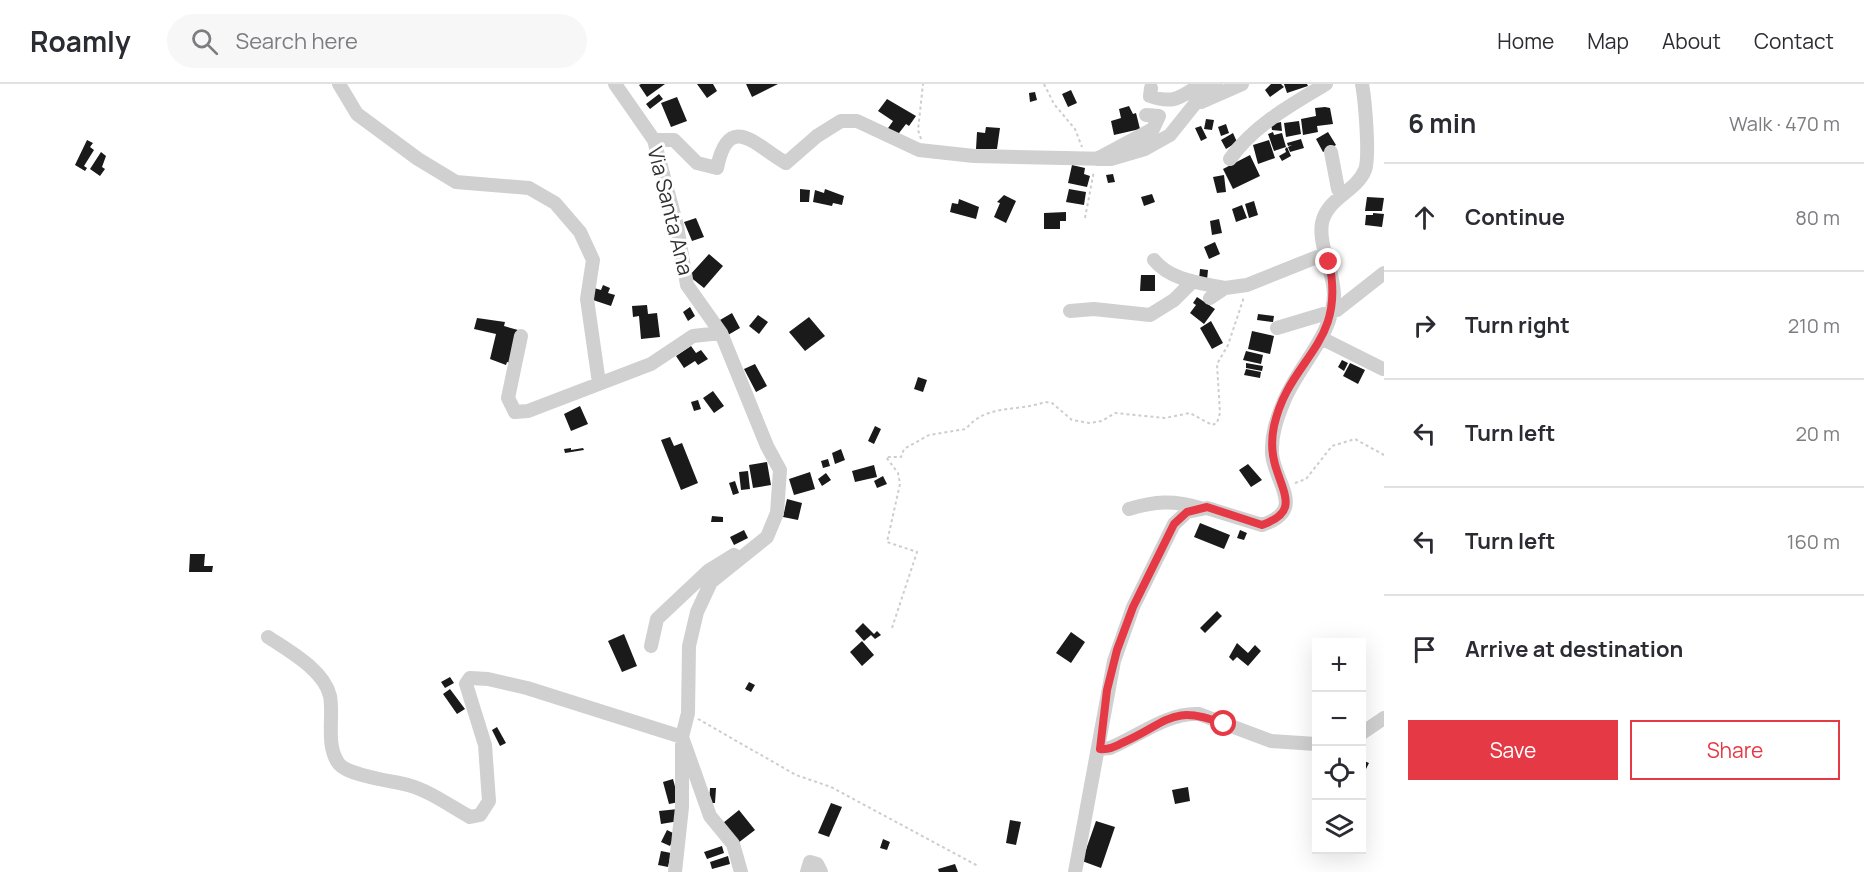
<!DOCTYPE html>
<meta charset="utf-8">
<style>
:root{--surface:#fff;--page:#f7f7f7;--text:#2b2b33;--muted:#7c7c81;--line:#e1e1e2;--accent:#e63946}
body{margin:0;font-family:Manrope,sans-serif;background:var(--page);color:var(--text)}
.controls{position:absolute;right:18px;bottom:18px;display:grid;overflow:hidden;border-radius:0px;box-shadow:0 6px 24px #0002}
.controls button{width:54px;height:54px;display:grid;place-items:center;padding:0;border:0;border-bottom:2px solid var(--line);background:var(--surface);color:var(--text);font:30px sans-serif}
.stop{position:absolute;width:18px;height:18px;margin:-14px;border:4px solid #e63946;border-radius:50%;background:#fff}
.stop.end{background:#e63946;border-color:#fff;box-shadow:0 2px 6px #0008}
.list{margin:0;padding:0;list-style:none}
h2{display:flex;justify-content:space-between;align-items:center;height:78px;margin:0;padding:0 24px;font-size:26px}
h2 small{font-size:20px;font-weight:400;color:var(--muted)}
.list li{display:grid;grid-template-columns:39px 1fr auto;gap:18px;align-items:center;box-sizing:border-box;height:108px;padding:0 24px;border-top:2px solid var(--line)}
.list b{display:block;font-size:22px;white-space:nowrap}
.list em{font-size:20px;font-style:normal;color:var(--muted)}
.actions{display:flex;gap:12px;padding:18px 24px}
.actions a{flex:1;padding:14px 0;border:2px solid var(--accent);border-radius:0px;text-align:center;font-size:21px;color:var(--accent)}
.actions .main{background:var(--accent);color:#fff}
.icon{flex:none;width:33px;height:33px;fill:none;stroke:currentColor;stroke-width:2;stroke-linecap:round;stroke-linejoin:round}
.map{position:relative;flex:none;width:1384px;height:788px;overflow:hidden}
header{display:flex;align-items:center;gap:36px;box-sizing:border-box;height:84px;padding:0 30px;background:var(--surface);border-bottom:2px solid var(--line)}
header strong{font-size:28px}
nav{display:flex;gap:33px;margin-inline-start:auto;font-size:21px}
.search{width:420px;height:54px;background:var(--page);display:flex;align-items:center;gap:15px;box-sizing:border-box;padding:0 21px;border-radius:33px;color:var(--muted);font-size:22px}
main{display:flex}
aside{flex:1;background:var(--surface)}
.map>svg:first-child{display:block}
.building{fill:#1a1a1a}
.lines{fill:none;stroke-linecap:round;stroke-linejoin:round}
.path{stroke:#cdcdcd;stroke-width:2;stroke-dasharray:3 3;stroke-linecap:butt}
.minor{stroke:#d0d0d0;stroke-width:14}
.route{stroke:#e63946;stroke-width:8}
.labels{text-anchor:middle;stroke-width:6;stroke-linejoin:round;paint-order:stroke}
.street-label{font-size:21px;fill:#333;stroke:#fff}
</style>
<header>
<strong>Roamly</strong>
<div class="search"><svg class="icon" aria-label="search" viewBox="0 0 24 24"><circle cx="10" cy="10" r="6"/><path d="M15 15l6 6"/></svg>Search here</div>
<nav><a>Home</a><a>Map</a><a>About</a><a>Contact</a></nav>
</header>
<main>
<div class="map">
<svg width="1384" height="788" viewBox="0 0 1384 788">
<rect width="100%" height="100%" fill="#fff"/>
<path class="building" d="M641,0h24l-18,13 -8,-12z
M697,0h16l4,7 -10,7z
M746,0h32l-26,13z
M1271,0h10l3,3 -14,10 -5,-7z
M1284,0h23l1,2 -21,7z
M1071,6l6,13 -9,4 -6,-13z
M1035,8l2,8 -7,2 -1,-9z
M659,10l4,5 -13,10 -4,-5z
M677,13l10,24 -16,6 -10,-24z
M887,15l29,17 -7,10 -3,-2 -10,13 -10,-6 7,-10 -15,-10z
M1129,22l4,8 3,-1 4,16 -26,6 -3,-14 10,-3 -2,-9z
M1325,23l5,1 3,16 -16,2 1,6 -15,3 -2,-16 15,-3 -1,-8z
M1206,35l8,1 -2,10 -8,-1z
M1299,37l2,13 -15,3 -2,-14z
M1281,38l1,9 -10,-1 -1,-6z
M1226,40l3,9 -8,3 -3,-9z
M1201,42l6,12 -6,3 -6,-13z
M986,43l14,1 -3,21h-21l1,-17 8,1z
M1273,48l1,3 8,-2 4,14 -12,4 -6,-17z
M1328,48l8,13 -13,7 -7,-13z
M1233,49l4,9 -11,7 -5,-9z
M1301,55l3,9 -14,4 -2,-5 4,-2 -4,1 -1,-3z
M87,56l6,3 -3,4 4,3 -10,16 3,2 -2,3 -10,-6z
M1269,56l6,18 -17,6 -5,-19z
M1287,63l4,9 -9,5 -3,-5 7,-4 -1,-3z
M101,68l5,4 -4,11 3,2 -5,7 -10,-7z
M1250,71l10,21 -27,13 -10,-20z
M1072,81l13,3 -1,6 6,2 -3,11 -19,-4z
M1113,90l2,8 -7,1 -2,-8z
M1224,91l2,17 -9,1 -4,-16z
M800,105l10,1 -1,12h-9z
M825,105l19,7 -2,9 -9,-2 -1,3 -19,-4 2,-12 9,3z
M1069,105l17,3 -2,13 -18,-3z
M1152,110l3,8 -11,4 -3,-9z
M1004,111l12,6 -10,22 -12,-6 6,-14 -3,-1z
M1367,113l17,1 -2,13h-17z
M959,115l20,8 -3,12 -26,-7 2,-9 6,1z
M1254,117l4,14 -9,3 -4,-14z
M1242,121l5,13 -11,4 -4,-13z
M1066,128v9h-6v8h-16v-16z
M1373,129l11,1 -2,13 -17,-2 1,-10h7z
M696,134l8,19 -12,4 -8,-19z
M1219,135l3,14 -10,2 -2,-14z
M1215,158l5,12 -11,5 -5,-12z
M709,170l14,12 -19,22 -15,-12z
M1200,185l8,1 -1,10 -8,-1z
M1141,191h14v16h-15z
M603,201l7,3 -2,5 7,2 -4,11 -21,-7 4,-11 7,2z
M1197,213l18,12 -11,15 -14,-11 6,-8 -3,-2z
M647,221l1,9 9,-1 3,24 -19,2 -2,-23 -6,1 -1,-11z
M690,223l5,9 -7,5 -5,-9z
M732,229l8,15 -12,7 -8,-15z
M1258,230l16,2 -1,6 -16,-2z
M758,231l10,7 -9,12 -10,-8z
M809,233l16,19 -20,15 -16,-19z
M477,234l28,4 -1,4 14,4 -7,33 -4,-1 -1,3 -16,-6 6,-25 -22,-5z
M1211,237l12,22 -11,6 -12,-21z
M1252,247l22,5 -4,18 -22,-5z
M691,262l5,7 5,-3 7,9 -10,6 -3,-4 -11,7 -8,-12z
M1246,267l17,4 -2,9 -18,-4z
M1342,276l6,3 -4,8 -6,-4z
M1246,279l17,3 -1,5 -16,-3z
M1350,279l15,7 -7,14 -15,-8z
M755,280l12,22 -11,6 -12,-23z
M1246,285l15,3 -1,6 -16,-3z
M918,293l9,3 -4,12 -9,-3z
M713,307l11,15 -10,7 -11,-15z
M698,316l3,9 -7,2 -3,-9z
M580,322l8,18 -17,7 -7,-17z
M875,342l6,3 -7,15 -6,-3z
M670,353l4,9 8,-3 16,40 -17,7 -20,-50z
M571,364v2l12,-2 1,2 -19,3 -1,-4z
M841,365l4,11 -10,4 -3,-11z
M828,375l2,7 -7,2 -2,-7z
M767,378l4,23 -18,3 -4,-23z
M1248,380l14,16 -11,7 -12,-17z
M874,381l3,12 -22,5 -3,-11z
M748,387l2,18 -9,1 -2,-18z
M810,388l5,17 -21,6 -5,-16z
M826,389l5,7 -9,6 -4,-7z
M883,392l4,8 -10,4 -3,-7z
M735,397l4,12 -6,2 -4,-12z
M787,415l15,4 -4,17 -15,-3z
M712,432l11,1v5h-12z
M1200,439l30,12 -6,14 -30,-12z
M744,446l4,8 -14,7 -4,-8z
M1240,446l7,3 -3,7 -7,-2z
M190,470h15l-1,12h9l-1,6h-23z
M1217,527l5,5 -17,17 -5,-5z
M863,539l11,11 3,-3 4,4 -6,4 -4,-4 -7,6 -9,-10z
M1071,548l14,10 -14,21 -15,-10z
M624,550l13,32 -15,6 -14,-31z
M862,557l12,14 -12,11 -12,-14z
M1237,559l11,10 7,-8 6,6 -13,15 -11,-9 -4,4 -4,-4z
M450,593l4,6 -9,5 -4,-6z
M749,598l6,3 -4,7 -6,-3z
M450,605l15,20 -8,5 -14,-20z
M497,643l9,16 -6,3 -8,-16z
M1362,676l7,3 -5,10 -2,-1z
M673,695l6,23 -10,2 -6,-22z
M1188,703l2,14 -15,3 -3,-14z
M710,704h6l-1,15h-6z
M831,719l11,4 -13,30 -11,-4z
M678,725l1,12 -18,3 -2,-13z
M739,726l16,20 -17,13 -15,-20z
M1010,736l11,2 -5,23 -10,-2z
M1096,737l19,6 -14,41 -19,-7z
M667,746l8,4 -5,12 -9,-4z
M883,755l7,3 -3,8 -7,-2z
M722,762l2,7 -17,6 -3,-7z
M661,767l10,2 -3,14 -10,-2z
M728,772l2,8 -18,5 -2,-7z
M955,780l3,8h-19l-1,-3z"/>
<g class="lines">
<path class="path" d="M1044,0l10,20 21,25 7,18
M921,55l-3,-9 5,-46
M1085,134l9,-47
M1295,399l11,-4 26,-33 23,-7 29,16
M892,544l25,-76 -30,-10 13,-58 -2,-11 -12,-16h15l3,-8 25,-14 37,-6c19,-25 51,-17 79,-27l7,1 20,17 17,3 13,-2 13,-8 50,5 25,-5 22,12 5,-2 3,-10 -3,-49 11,-19 16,-48
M698,635l98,56 35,12 147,79"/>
<path class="minor" d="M339,0l18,30 61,45 38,23 73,6 26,15 25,29 13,28 -6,39 12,84
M615,0l39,56 23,86 10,59 34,48 46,113 13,24 -3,43 -10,24 -56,45 -14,30 -8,34 -1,67 -6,24v70l-7,65
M1151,4l-1,8c25,9 32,0 51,-12
M1201,18l41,-18
M654,56h20l23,23 20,5c12,-59 41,-20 69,-5l31,-27 24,-15h16l62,29 55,6 137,3 34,-10 25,-14 28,-35 18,-16
M1331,68l7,37 4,6
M1097,75l56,-30 6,-13 -13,-1
M1230,75c23,-33 62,-55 96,-75
M1154,176c16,20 46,23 71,28
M1210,214l15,-10 22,-3 80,-32
M1070,227l24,-2 56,6 24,-15 18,-18
M1277,244l60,-18 47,-37
M521,252l-13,62 7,14 13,-1 123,-47 42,-28 28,-3
M1321,254l62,31
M1129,425c26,-8 45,-9 71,-1
M268,553c21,14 56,33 62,59 4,20 -5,50 9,68 10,12 54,17 69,21 22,6 42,21 62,32l10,-2 9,-14 -4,-56 -19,-61 4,-6 18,1 39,9 155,49 28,79 23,28 8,28
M651,562l6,-27 51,-48 26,-16
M1362,649l22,-15
M1099,665l11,-1c29,-12 58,-36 89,-34l72,27 45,3
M807,788l3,-10 7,2 4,8
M1075,788l39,-211 19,-54 41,-83 13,-12 20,-4 55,17c45,-15 13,-41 10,-71 -1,-20 5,-36 12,-53 15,-36 49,-66 50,-106 0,-24 -16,-50 -12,-72 5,-25 34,-31 43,-53 5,-13 0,-70 -3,-86"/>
</g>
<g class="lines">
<path class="route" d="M1224,640c-53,-21 -56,-1 -102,19 -7,4 -14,7 -22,6l7,-59 10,-40 16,-43 41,-83 13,-12 20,-5 55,18c34,-12 24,-27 15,-54 -5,-14 -6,-31 -3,-45 15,-69 73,-80 55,-164"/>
</g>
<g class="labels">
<g class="street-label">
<text transform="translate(670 127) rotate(76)" y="7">Via Santa Ana</text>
</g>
</g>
</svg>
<div class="controls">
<button>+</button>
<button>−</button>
<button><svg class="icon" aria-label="locate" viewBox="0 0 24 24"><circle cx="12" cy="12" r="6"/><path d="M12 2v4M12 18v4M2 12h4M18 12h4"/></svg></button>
<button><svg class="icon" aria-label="layers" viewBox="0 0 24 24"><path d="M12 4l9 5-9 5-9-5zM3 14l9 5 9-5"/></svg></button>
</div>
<div class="stop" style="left:1224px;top:640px"></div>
<div class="stop end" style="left:1329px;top:178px"></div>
</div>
<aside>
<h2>6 min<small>Walk · 470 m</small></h2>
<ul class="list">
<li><svg class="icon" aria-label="ahead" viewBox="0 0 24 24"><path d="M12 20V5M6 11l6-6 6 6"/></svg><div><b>Continue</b></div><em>80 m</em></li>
<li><svg class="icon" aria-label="right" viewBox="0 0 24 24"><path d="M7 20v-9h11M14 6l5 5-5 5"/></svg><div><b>Turn right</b></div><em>210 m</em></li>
<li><svg class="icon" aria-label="left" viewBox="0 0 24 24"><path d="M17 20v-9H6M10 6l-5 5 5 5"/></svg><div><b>Turn left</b></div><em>20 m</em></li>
<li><svg class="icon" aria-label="left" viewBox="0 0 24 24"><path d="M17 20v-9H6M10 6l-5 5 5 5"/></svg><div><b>Turn left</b></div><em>160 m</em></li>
<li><svg class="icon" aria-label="arrive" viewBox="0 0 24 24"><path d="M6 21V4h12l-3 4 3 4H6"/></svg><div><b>Arrive at destination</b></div></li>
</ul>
<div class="actions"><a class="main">Save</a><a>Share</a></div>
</aside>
</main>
